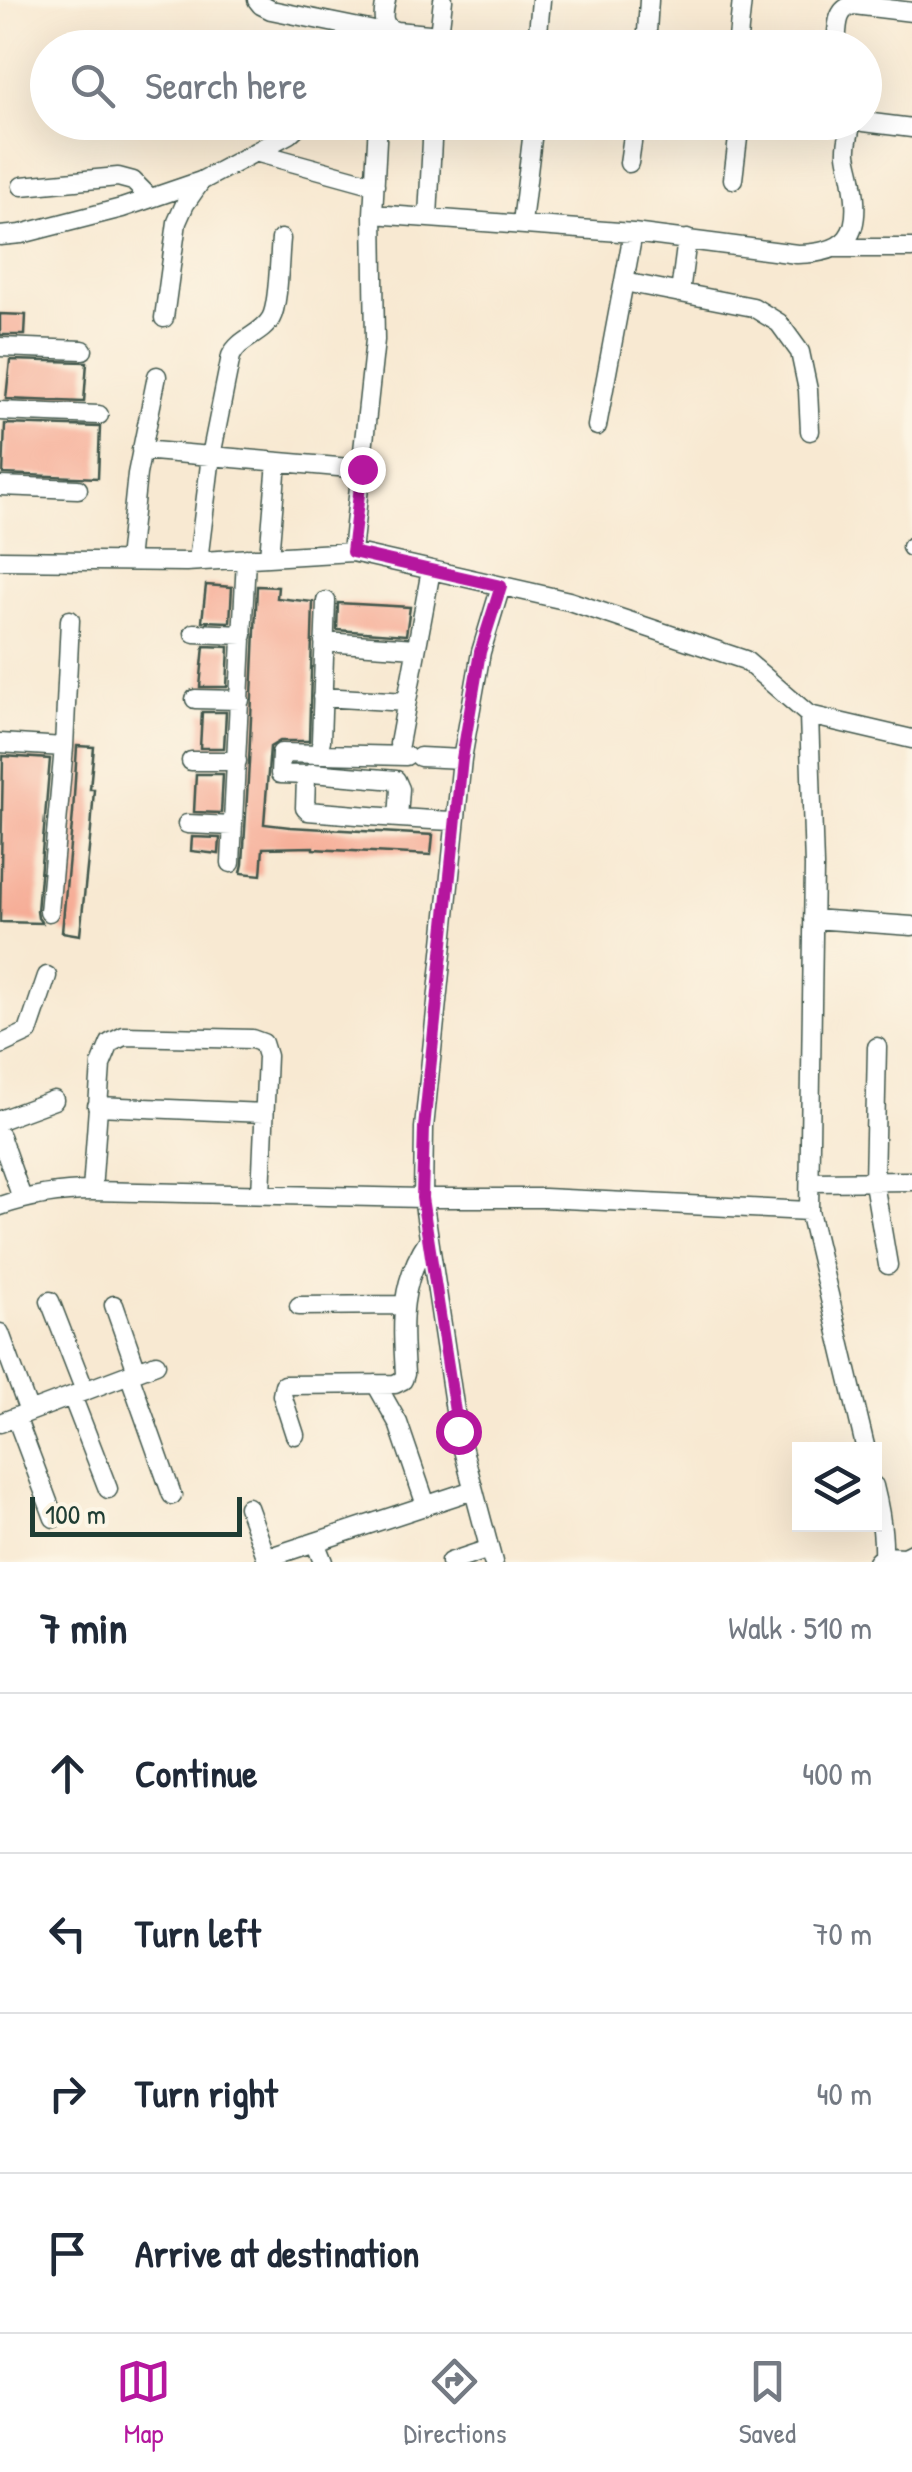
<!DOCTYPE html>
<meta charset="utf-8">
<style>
:root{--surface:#fff;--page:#f6f6f7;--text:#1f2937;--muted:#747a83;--line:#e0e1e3;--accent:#b5179e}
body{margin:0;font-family:"Patrick Hand",sans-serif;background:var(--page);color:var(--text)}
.controls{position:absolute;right:30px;bottom:30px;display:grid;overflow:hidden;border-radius:0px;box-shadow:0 10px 40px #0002}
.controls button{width:90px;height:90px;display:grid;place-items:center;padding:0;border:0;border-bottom:2px solid var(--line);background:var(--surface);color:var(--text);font:50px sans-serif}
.scale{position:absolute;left:30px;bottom:25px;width:212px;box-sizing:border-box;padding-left:10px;border:5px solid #1f3d34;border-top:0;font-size:28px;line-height:35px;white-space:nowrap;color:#1f3d34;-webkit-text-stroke:8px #fcf5e5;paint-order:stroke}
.stop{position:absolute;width:30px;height:30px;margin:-22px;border:8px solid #b5179e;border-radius:50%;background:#fff}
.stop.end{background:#b5179e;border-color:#fff;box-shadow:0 2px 10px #0008}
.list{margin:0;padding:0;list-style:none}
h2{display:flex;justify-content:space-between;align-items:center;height:130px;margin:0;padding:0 40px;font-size:42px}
h2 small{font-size:32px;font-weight:400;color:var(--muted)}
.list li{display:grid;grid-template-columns:65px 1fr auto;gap:30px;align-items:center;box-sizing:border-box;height:160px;padding:0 40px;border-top:2px solid var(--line)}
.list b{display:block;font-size:38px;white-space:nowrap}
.list em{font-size:32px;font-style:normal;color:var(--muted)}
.icon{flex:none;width:55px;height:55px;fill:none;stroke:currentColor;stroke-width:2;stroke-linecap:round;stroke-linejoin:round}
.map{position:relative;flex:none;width:912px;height:1562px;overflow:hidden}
.search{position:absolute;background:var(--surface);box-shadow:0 10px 40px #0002;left:30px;right:30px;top:30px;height:110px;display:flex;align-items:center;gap:25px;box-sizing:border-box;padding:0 35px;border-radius:55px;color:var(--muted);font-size:38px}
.sheet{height:770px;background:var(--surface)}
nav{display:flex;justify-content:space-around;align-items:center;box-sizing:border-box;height:140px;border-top:2px solid var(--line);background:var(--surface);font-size:28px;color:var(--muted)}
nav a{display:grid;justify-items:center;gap:5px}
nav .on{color:var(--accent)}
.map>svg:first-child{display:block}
.building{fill:#f6ad97}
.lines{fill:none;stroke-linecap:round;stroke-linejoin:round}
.minor-casing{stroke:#40574c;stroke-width:21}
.minor{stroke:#fff;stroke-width:18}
.route{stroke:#b5179e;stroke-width:12}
</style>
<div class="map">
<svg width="912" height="1562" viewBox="0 0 912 1562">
<rect width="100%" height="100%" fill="#fcf5e5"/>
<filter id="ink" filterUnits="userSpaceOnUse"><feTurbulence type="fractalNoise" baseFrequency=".01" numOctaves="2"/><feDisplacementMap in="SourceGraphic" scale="20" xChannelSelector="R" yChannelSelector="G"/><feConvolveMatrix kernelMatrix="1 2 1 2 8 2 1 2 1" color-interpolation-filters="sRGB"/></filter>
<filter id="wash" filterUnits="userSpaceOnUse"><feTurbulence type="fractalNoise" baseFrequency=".0048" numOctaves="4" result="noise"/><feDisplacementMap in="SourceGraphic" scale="40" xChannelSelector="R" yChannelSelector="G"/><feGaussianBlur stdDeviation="2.25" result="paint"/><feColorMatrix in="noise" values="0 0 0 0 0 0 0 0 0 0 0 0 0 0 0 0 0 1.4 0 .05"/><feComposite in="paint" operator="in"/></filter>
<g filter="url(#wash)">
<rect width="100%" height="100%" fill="#f8e9d2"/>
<g id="blocks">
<path class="building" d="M0,314l26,1 -1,20h-25z
M10,360l77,2 -3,40 -78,-3z
M5,424l95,3 -2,51 -95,-4z
M206,585l26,2 -2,35 -28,-1z
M257,586l21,1 -1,11 36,4 -4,139h-29l-10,6 -6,77 26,3 143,8 -2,20 -118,-6v-2l-50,1 -2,27 -20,-2 2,-9 6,-102z
M338,603l72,4 -4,28 -69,-5z
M204,646l25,1 -2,40h-27z
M202,712h24l-2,36h-24z
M77,746l17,1 -4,42h4l-3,41 -11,105 -18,-3 11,-119z
M3,756l47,3 -13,152 1,7 4,5 -42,-1z
M196,774h27l-2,39 -27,-1z
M192,837l28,1 -1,16 -28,-3z"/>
</g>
</g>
<g filter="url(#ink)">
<use href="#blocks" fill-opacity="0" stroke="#40574c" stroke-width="2.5"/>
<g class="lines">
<defs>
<path id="minor" d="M257,0l4,5 10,5 113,23
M386,0c-3,13 -6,27 10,31l187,17
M438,44l5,-44
M537,44l4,-44
M646,48l3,-48
M737,48l5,-48
M836,48c2,-17 -2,-39 18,-43l58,7
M864,122l48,6
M255,152l120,33
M629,163l6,-41
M733,179l7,-57
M22,186l96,-9 15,4 17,17
M373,214l260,19 164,21c50,-1 65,-18 56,-70 -1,-10 -5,-20 -6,-30 -1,-11 3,-22 5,-32
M428,217l5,-95
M522,223l12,-101
M0,236l21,-2 101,-26 79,-27 88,-47 13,-12
M837,248h75
M624,282l129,25 26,16 21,29 8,38 2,41
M680,293l7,-54
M164,318l13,-96 8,-18 16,-23
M0,347l83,3
M0,411l99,4
M597,426l36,-193
M141,450l220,19
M0,486l78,3
M911,547h1
M352,552l23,-212 -2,-126 5,-92
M269,557l8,-95
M0,560l186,2 166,-10 217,49 176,59 64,55 103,24
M128,561l9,-87 20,-98
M198,561l13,-105 20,-100c8,-18 31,-21 40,-38 8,-14 8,-62 10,-79
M194,633l49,2
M324,642l92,6
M322,697l85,5
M195,699l45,1
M321,741l5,-140
M0,743l64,4
M399,744l32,-174
M420,757l42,2
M191,761h46
M308,775l-28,-1 1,-21 125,3
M398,818l2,-29 -4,-9 -84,-7 -6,5 -1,30 3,3c49,4 97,8 146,10
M187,824l46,2
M231,863l15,-305
M49,912l15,-165 6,-127
M813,919l99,7
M0,1045l28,-13 19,-56
M877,1047l-3,136 14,82
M97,1106l167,7
M0,1120l54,-20
M0,1136l22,62
M810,1182l102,-1
M92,1191l9,-126 9,-22 14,-7 128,3 11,4 4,13 -6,138
M0,1206c29,-10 60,-15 92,-15l331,7h121l265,13 5,-345 -5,-151
M809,1211l57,239
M50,1301l35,90
M114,1305l23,66
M299,1306l104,-1
M0,1333l29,79
M129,1374l43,121
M376,1384l22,39 28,82
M72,1396l36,93
M16,1417l38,101
M0,1423l156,-59
M295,1435l-13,-40 2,-10 111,-1 8,-4 2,-6c-3,-51 -6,-91 24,-135
M874,1486c6,24 10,45 9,70l-6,6
M248,1507l20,55
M315,1542l8,20
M883,1556l21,1 8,-4
M267,1558l206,-68
M450,1562l39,-13
M493,1562l-35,-131 -35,-233 1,-70 38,-369 19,-107 20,-66"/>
</defs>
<use href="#minor" class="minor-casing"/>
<use href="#minor" class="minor"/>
</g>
</g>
<g class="lines" filter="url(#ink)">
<path class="route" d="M362,469l-10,83 149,34 -21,66 -18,107 -38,369 -2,70 36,233"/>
</g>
</svg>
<div class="controls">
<button><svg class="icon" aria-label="layers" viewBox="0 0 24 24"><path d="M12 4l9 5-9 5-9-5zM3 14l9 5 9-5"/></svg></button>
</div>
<div class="scale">100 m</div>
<div class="stop" style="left:458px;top:1431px"></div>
<div class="stop end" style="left:362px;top:469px"></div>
<div class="search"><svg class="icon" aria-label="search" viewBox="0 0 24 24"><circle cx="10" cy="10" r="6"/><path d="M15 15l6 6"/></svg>Search here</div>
</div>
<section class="sheet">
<h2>7 min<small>Walk · 510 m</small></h2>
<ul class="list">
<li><svg class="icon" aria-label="ahead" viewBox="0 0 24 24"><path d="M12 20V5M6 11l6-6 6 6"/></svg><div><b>Continue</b></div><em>400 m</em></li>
<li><svg class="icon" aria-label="left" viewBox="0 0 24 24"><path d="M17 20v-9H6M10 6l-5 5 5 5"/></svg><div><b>Turn left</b></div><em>70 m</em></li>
<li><svg class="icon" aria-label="right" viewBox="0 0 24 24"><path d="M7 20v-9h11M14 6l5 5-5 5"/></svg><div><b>Turn right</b></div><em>40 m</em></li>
<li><svg class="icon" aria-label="arrive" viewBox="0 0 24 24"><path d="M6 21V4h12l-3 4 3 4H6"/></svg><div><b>Arrive at destination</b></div></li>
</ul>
</section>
<nav>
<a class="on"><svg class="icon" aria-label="map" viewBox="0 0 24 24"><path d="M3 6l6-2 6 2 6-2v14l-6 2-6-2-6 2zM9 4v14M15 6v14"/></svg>Map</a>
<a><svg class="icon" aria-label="directions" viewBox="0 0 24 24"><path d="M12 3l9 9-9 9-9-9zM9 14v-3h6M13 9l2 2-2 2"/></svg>Directions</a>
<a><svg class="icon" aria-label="saved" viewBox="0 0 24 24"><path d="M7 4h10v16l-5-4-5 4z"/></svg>Saved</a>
</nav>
